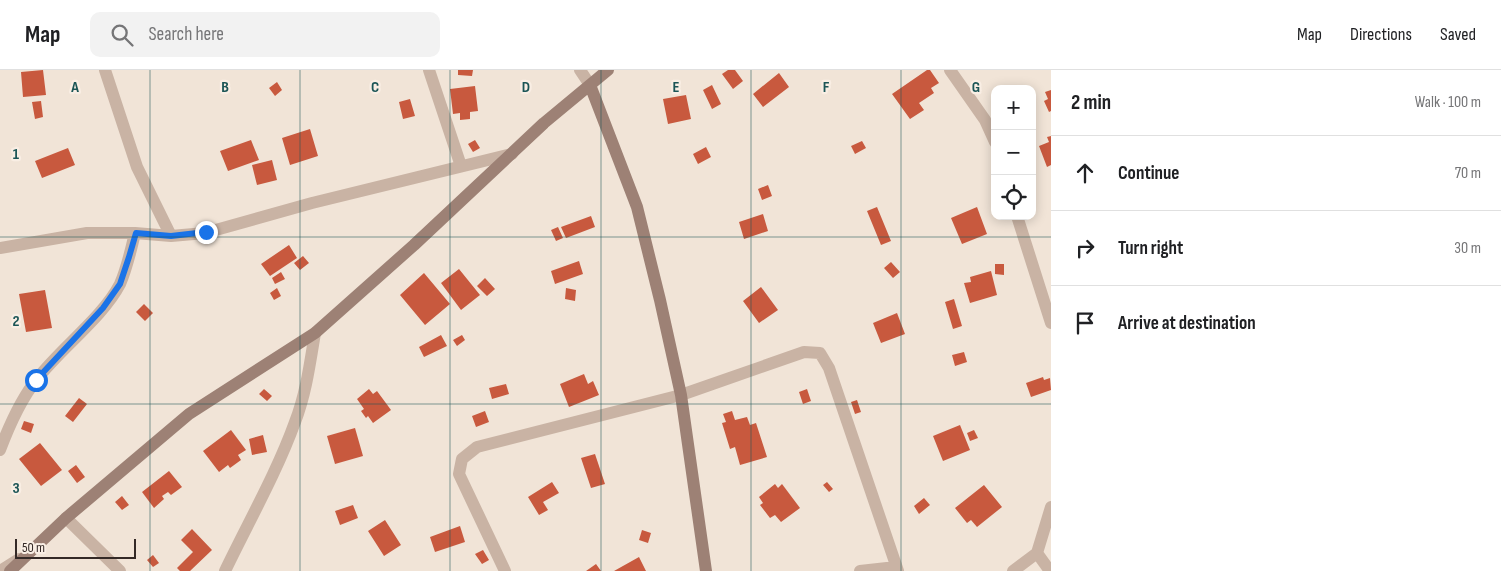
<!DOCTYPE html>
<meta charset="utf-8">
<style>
:root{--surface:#fff;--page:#f2f2f2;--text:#202124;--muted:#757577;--line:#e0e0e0}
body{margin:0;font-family:"Sofia Sans Condensed",sans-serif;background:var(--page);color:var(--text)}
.controls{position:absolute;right:15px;top:15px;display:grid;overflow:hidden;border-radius:10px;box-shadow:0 2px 12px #0003}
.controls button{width:45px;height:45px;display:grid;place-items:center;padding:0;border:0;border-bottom:1px solid var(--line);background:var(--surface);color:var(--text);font:25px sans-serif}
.scale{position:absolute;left:15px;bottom:12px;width:121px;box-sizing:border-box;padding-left:5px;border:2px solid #342926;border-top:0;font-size:14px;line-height:18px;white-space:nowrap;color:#342926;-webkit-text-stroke:4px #f9eee4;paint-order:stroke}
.stop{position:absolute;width:15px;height:15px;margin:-11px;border:4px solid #1a73e8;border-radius:50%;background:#fff}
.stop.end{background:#1a73e8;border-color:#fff;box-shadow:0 1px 5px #0008}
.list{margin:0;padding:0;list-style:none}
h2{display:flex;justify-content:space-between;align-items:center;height:65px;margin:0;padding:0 20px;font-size:21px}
h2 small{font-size:16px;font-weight:400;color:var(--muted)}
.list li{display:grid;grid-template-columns:32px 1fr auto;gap:15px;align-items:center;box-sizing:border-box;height:75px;padding:0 20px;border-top:1px solid var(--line)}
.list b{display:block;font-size:19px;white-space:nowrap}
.list em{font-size:16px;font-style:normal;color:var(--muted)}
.icon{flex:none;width:28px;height:28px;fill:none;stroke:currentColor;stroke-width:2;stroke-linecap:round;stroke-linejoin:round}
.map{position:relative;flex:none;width:1051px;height:501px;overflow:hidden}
header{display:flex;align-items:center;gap:30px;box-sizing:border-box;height:70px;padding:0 25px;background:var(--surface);border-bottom:1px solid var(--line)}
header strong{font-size:24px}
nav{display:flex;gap:28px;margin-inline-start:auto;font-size:18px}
.search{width:350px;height:45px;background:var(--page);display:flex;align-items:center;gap:12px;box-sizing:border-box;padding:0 18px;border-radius:10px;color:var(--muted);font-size:19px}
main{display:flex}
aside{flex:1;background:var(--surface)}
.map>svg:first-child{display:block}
.building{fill:#c8593e}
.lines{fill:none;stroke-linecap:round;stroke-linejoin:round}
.street{stroke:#c9b3a4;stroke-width:12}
.secondary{stroke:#9d8175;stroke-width:12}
.route{stroke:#1a73e8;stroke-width:6}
.grid{fill:none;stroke:#1b5556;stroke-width:1;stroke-opacity:0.55}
.grid-label{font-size:16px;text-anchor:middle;font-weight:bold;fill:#1b5556;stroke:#f9eee4;stroke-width:4.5;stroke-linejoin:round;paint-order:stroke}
</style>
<header>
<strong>Map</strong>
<div class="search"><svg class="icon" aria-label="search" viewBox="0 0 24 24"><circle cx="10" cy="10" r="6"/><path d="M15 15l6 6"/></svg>Search here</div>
<nav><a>Map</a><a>Directions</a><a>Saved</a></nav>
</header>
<main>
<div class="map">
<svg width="1051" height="501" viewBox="0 0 1051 501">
<rect width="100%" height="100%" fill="#f1e4d7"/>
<path class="building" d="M43,0l3,25 -23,2 -2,-25z
M458,0h15l-1,6 -14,-1z
M728,0h7l8,11 -10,8 -11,-15z
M927,0h3l9,13 -8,5 3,5 -15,10 5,7 -14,9 -18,-25z
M779,3l10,14 -26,20 -10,-13z
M277,12l5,8 -7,6 -6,-8z
M712,15l9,19 -9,5 -9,-19z
M475,16l3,25 -8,1v7l-10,1v-7l-7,1 -3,-25z
M1051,20v21l-2,1 -5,-11 4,-2 -3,-7z
M686,25l5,24 -23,5 -5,-25z
M410,29l5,17 -12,3 -4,-17z
M41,31l2,16 -8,2 -3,-17z
M310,59l8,27 -28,9 -8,-27z
M1051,66v29l-4,2 -8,-21 10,-4 -2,-5z
M251,70l8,20 -31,11 -8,-20z
M475,70l5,8 -7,4 -5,-8z
M862,71l4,7 -11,6 -4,-8z
M706,77l5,10 -13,7 -5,-10z
M68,78l7,17 -33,13 -7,-17z
M272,90l5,20 -20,5 -5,-20z
M768,115l4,11 -10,4 -4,-11z
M877,137l14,34 -10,4 -14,-34z
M977,137l10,27 -25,10 -11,-26z
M763,144l5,17 -24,8 -5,-17z
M591,146l4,11 -29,11 -5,-11z
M558,157l5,11 -7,3 -5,-11z
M289,175l8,13 -27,18 -9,-12z
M303,186l6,7 -9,7 -6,-7z
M579,191l4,13 -28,10 -4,-13z
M891,192l9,10 -7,6 -9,-10z
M995,194h9v11l-9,-1z
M459,199l21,26 -19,15 -20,-27z
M991,201l6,24 -27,8 -6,-20 7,-1 -1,-5z
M281,202l4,7 -10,5 -3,-6z
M424,203l26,31 -25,21 -25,-30z
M485,208l10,11 -8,7 -10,-10z
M761,217l17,23 -19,13 -16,-22z
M277,218l4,8 -7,4 -4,-7z
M566,218l10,2 -1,11 -10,-2z
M45,220l7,38 -26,4 -7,-38z
M954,229l8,27 -9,3 -8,-27z
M144,234l9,9 -8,8 -9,-9z
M897,243l8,21 -24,9 -8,-20z
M441,265l6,11 -23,11 -5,-10z
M462,265l3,5 -8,6 -4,-6z
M964,282l3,10 -12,4 -3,-11z
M584,304l4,10 5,-3 6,14 -30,12 -9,-23z
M1043,307l1,3 6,-2 1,12 -20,7 -5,-14z
M506,314l3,10 -17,5 -3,-11z
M264,319l8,7 -5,5 -8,-7z
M369,319l4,5 4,-3 14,19 -18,13 -5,-7 -2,2 -5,-7 3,-2 -7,-10z
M807,319l4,12 -8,3 -4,-12z
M79,328l8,6 -14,18 -8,-6z
M857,330l4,12 -6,2 -4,-12z
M485,341l4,11 -13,5 -4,-11z
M732,341l3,9 12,-3 3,8 6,-2 11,34 -27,8 -5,-18 -5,2 -8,-26 4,-1 -3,-8z
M24,351l10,3 -3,9 -10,-4z
M960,355l10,25 -27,11 -10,-25z
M355,358l8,28 -28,8 -8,-28z
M231,360l15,20 -8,5 3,5 -11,8 -2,-3 -9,7 -16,-21z
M974,360l4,8 -8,3 -3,-8z
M263,365l4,17 -15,3 -3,-16z
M40,373l22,27 -21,16 -22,-27z
M595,384l10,30 -14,4 -10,-30z
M76,395l9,12 -8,6 -9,-12z
M169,401l13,16 -11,8 -3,-3 -6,4 2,3 -10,9 -12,-16z
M552,412l7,11 -16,9 5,8 -9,5 -11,-18z
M827,412l6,7 -4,3 -6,-7z
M775,414l3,4 4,-4 18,24 -19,14 -6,-7 -5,3 -10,-13 3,-2 -4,-6z
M984,415l18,22 -25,20 -6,-7 -4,3 -12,-15z
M122,426l7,9 -7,5 -7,-8z
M924,428l6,7 -11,9 -5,-8z
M353,435l5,13 -18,7 -5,-14z
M385,450l16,25 -17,11 -16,-25z
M460,456l5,16 -30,10 -5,-15z
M192,459l20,21 -22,21h-10l-3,-3 16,-16 -12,-12z
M642,460l9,3 -3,10 -9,-3z
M483,480l6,10 -7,4 -7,-10z
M153,485l6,8 -6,4 -6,-7z
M639,487l7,14h-32z
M596,494l5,7h-15z"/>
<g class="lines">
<path class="street" d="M105,0l32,97 34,69
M429,0l32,96
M580,0l10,15
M950,0l35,50 10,22
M1017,146l34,107
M0,178l87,-15h48l36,3 34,-3 107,-30 200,-49
M0,380c9,-24 21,-51 37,-71 24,-31 66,-62 83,-95 7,-16 11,-34 15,-51
M66,448l54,53
M0,501l19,-12
M225,501c23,-48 52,-99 70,-149 11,-28 15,-59 20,-89
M505,501l-46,-97 3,-15 15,-12 204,-52 123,-43 16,1 9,15 69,203
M860,501l36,-4
M1013,501l24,-18
M1050,501l-13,-18 14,-46"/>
<path class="secondary" d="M590,15l47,122 23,93 21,95 25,176
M10,501l56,-53 123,-104 126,-81 99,-88 130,-122 64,-53"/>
</g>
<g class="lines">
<path class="route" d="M36,310l67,-72 17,-24 9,-27 7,-24 35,3 35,-4"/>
</g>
<path class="grid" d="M150,0v501M300,0v501M450,0v501M601,0v501M751,0v501M901,0v501M0,167h1051M0,334h1051"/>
<g class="grid-label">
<text x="75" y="22">A</text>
<text x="225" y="22">B</text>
<text x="375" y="22">C</text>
<text x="526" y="22">D</text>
<text x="676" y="22">E</text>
<text x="826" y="22">F</text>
<text x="976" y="22">G</text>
<text x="16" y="89">1</text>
<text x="16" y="256">2</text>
<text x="16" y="423">3</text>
</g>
</svg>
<div class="controls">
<button>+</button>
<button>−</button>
<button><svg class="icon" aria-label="locate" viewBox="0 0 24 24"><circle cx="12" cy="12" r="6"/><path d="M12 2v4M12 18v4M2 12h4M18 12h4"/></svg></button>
</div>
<div class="scale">50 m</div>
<div class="stop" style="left:36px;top:310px"></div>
<div class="stop end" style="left:206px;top:162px"></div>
</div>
<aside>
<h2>2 min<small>Walk · 100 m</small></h2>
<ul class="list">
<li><svg class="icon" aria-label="ahead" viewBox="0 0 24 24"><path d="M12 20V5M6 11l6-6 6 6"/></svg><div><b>Continue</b></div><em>70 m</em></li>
<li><svg class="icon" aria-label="right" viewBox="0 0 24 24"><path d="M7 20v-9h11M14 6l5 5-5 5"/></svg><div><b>Turn right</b></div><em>30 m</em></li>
<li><svg class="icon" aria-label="arrive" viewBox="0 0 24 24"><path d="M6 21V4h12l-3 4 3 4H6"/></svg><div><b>Arrive at destination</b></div></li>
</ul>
</aside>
</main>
